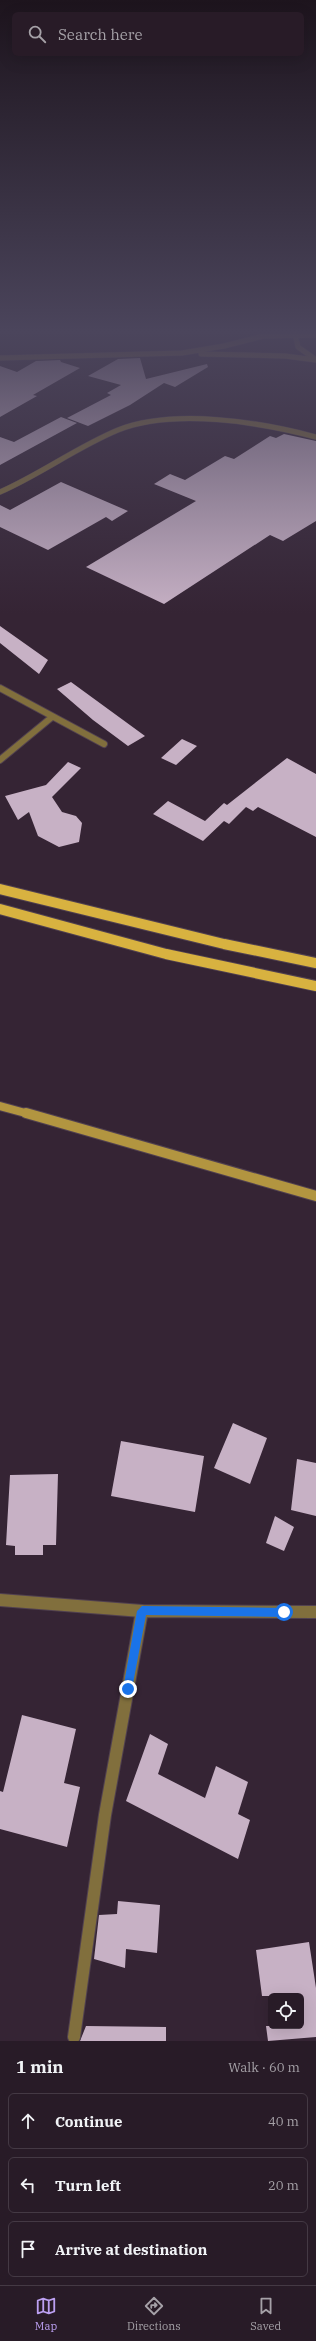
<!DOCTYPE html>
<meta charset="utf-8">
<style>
:root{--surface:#281b27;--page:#30242f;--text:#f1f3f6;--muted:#a5a1a7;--line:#443944;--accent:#bca0f2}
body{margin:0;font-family:"IBM Plex Serif",serif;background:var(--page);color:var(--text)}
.controls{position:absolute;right:12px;bottom:12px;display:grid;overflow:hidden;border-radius:6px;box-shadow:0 4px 16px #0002}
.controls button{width:36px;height:36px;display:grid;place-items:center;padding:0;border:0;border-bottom:1px solid var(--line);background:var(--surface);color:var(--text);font:20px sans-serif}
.stop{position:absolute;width:12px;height:12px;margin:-9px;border:3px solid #1a73e8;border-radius:50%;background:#fff}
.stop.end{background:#1a73e8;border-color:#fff;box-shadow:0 1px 4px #0008}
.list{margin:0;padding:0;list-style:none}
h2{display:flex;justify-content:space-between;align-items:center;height:52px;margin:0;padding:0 16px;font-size:17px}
h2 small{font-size:13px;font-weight:400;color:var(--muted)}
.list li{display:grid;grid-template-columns:26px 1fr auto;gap:12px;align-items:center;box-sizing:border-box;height:56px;margin:0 8px 8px;padding:0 8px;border:1px solid var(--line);border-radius:6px}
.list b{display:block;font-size:15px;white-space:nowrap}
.list em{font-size:13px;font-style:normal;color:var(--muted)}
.icon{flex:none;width:22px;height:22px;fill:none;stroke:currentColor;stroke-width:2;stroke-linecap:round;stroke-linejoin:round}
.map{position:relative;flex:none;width:316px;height:2041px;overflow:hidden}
.search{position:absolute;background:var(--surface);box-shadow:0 4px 16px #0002;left:12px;right:12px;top:12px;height:44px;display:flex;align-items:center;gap:10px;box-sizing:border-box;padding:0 14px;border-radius:6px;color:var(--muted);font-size:15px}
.sheet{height:244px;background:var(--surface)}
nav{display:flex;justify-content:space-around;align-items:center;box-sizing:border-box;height:56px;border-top:1px solid var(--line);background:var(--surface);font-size:11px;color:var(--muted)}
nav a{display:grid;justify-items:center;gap:2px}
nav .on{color:var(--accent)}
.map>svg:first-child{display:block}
.building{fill:#c7b1c5}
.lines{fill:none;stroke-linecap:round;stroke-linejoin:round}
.street-far2-casing{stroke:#514150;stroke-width:6}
.street-far1-casing{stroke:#514150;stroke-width:8}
.street-casing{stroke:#514150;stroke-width:14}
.secondary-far1-casing{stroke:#514150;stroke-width:10}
.secondary-casing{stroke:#514150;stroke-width:12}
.primary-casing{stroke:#514150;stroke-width:12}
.street-far2{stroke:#816f3d;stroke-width:5}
.street-far1{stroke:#816f3d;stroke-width:6}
.street{stroke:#816f3d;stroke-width:12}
.secondary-far1{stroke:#b29540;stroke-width:8}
.secondary{stroke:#b29540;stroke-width:10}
.primary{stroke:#d8b240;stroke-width:10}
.route{fill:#1a73e8}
</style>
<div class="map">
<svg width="316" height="2041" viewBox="0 0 316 2041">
<rect width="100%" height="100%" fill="#352434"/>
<path class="building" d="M140,358l6,21 61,-15 1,3 -33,20 -11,-4 -34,22 -42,21 -21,-8 44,-23 -4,-2 14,-8 -33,-9 30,-17z
M60,360l1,2 19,6 -47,27 4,1 -37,21v-51l17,6 19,-11z
M61,417l16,6 -77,42v-28l14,5z
M284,434l32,7v80l-33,20 -13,-6 -106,69 -78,-37 110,-66 -42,-17 16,-10 15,6 40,-24 9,3 36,-23 6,2z
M61,482l67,29 -16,10 -6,-4 -58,33 -48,-23v-22l10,5z
M0,626l48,34 -9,14 -39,-31z
M71,682l74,54 -17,10 -35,-26 -36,-31z
M182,739l15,7 -21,19 -15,-7z
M287,758l29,16v63l-58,-30 -5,4 -7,-4 -17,17 -5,-3 -21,20 -50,-27 15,-13 37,20 19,-18 3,2z
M68,762l13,6 -29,29 10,15 14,4 6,7 -3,19 -20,5 -21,-11 -9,-24 -11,8 -13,-24 41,-11z
M233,1423l34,15 -17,46 -36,-16z
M121,1441l83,15 -9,56 -84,-16z
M297,1459l19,4v53l-25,-6z
M58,1474l-2,71h-13v10h-28v-9l-9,-1 4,-70z
M275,1516l19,11 -10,24 -18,-8z
M22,1715l54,14 -12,54 16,4 -13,60 -67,-18v-38l3,1z
M150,1734l18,10 -10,30 47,24 11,-32 32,16 -10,32 12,6 -12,39 -112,-58z
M118,1901l42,4 -3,48 -31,-4 -1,19 -31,-9 5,-44 18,-1z
M309,1942l7,46v49l-48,4 -2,-15h35v-30h-39l-6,-46z
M86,2026l80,1v14h-86z"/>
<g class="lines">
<defs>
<path id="street-far2" d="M294,329l4,18 17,12
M201,354l84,2 31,4
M0,358l182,-5 42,-7 39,-10 53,-1
M0,492c41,-18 77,-45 118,-62 56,-22 142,-8 198,7"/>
<path id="street-far1" d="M0,688l104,56
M0,760l52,-43"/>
<path id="street" d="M0,1600l142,11 174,1
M74,2037l31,-222 37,-204"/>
<path id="secondary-far1" d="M0,1106l29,8"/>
<path id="secondary" d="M26,1113l290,83"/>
<path id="primary" d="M0,889l224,55 92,19
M0,909l166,45 150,32"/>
</defs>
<use href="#street-far2" class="street-far2-casing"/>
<use href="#street-far1" class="street-far1-casing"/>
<use href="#street" class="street-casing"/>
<use href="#secondary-far1" class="secondary-far1-casing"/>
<use href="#secondary" class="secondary-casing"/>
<use href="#primary" class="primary-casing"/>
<use href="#street-far2" class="street-far2"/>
<use href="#street-far1" class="street-far1"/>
<use href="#street" class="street"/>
<use href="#secondary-far1" class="secondary-far1"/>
<use href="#secondary" class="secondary"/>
<use href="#primary" class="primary"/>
</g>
<linearGradient id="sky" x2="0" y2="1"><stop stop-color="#1d141d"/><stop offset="0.54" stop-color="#4b455c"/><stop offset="1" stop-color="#4b455c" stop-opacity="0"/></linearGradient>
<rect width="316" height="614" fill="url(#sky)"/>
<path class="route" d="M142,1606l142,2 5,4 -5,5 -138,-2 -14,74 -4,5 -5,-5 14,-78z"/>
</svg>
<div class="controls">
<button><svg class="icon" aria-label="locate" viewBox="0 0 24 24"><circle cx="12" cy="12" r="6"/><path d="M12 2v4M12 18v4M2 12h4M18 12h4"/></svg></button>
</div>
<div class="stop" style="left:284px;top:1612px"></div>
<div class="stop end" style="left:128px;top:1689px"></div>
<div class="search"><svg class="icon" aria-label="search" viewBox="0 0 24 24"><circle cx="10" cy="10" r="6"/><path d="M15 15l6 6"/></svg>Search here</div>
</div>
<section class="sheet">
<h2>1 min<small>Walk · 60 m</small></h2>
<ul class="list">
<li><svg class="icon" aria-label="ahead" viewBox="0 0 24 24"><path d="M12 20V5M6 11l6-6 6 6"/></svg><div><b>Continue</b></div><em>40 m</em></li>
<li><svg class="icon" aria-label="left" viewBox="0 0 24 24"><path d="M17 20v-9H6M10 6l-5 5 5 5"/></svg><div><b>Turn left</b></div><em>20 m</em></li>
<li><svg class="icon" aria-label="arrive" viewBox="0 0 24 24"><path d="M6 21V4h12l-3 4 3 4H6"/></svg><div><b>Arrive at destination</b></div></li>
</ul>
</section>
<nav>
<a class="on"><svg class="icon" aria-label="map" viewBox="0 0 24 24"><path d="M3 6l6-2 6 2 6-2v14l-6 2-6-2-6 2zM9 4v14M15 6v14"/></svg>Map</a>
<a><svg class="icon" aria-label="directions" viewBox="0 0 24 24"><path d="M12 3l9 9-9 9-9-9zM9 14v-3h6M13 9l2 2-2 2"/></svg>Directions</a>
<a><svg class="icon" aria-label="saved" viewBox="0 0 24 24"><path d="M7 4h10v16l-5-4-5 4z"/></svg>Saved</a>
</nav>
